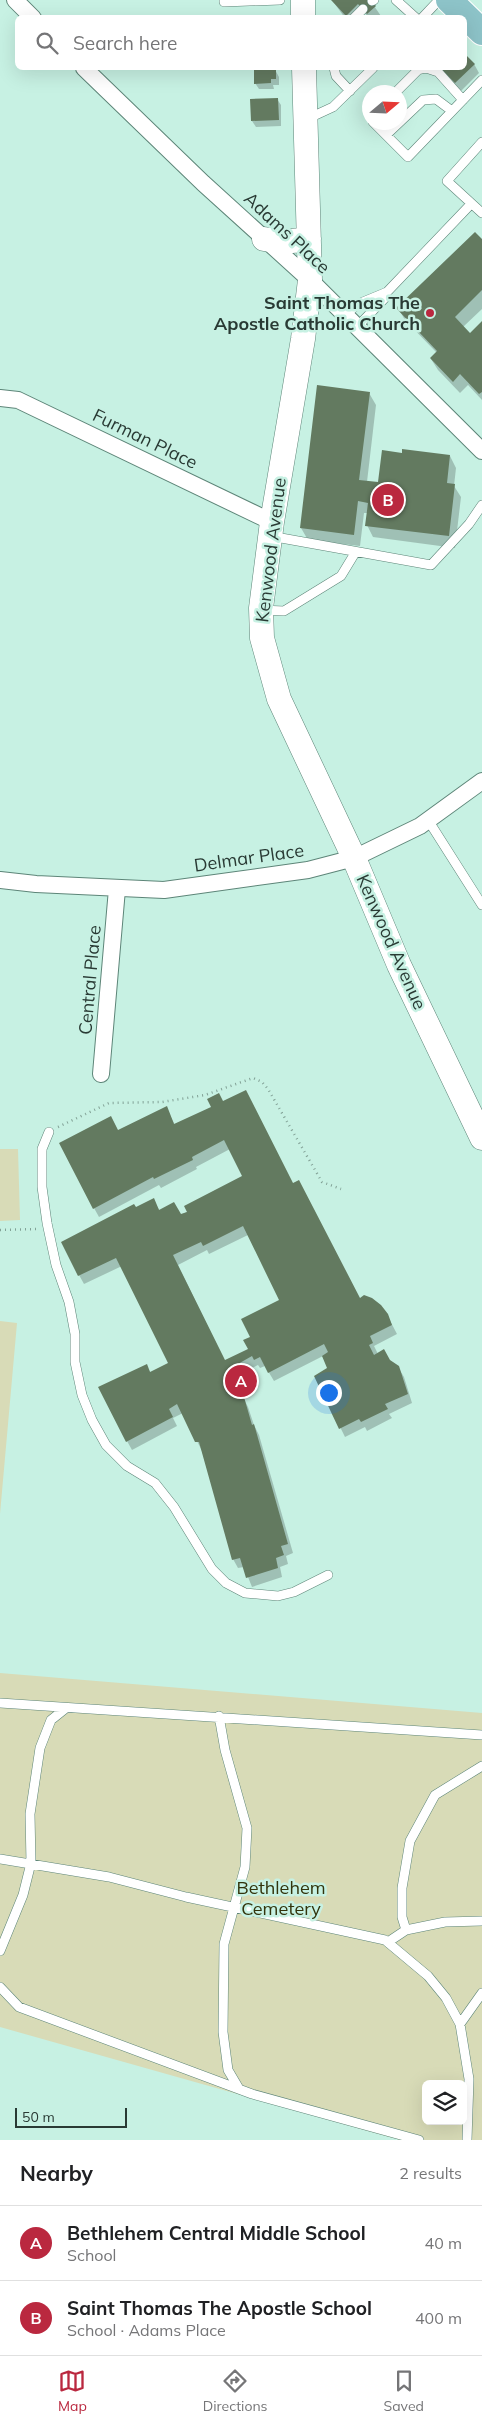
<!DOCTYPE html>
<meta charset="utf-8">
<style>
:root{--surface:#fff;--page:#f6f6f6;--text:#202124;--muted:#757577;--line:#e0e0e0;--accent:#ba283f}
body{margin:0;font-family:Mulish,sans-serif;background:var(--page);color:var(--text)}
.controls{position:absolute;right:15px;bottom:15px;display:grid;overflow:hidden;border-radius:8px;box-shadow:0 5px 20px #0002}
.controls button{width:45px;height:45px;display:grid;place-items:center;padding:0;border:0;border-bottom:1px solid var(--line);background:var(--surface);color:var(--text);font:25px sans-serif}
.compass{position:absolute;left:362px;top:85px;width:45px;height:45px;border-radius:50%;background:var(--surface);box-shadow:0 5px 20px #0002;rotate:71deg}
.scale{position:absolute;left:15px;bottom:12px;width:112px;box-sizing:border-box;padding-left:5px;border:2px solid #293a34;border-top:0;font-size:14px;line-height:18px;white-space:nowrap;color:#293a34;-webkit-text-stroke:4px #c7f1e3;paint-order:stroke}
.you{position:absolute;left:328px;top:1392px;width:18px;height:18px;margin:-12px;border:4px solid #fff;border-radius:50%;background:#1a73e8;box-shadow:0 0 0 8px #1a73e833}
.badge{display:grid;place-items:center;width:32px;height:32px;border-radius:50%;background:var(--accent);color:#fff;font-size:16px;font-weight:700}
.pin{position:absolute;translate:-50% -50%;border:2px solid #fff;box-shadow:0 1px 5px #0006}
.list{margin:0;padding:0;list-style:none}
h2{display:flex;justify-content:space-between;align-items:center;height:65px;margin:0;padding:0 20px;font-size:21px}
h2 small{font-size:16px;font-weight:400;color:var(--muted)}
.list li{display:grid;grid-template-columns:32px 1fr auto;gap:15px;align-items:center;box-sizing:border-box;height:75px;padding:0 20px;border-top:1px solid var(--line)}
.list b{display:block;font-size:19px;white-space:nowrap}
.list p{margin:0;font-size:16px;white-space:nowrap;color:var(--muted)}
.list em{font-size:16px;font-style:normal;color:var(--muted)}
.icon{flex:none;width:28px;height:28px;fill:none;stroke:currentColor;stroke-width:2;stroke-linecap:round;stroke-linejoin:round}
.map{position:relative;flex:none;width:482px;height:2140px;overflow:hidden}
.search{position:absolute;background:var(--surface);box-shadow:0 5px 20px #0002;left:15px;right:15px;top:15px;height:55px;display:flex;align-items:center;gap:12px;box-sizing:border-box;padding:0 18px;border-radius:8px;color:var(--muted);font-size:19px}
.sheet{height:215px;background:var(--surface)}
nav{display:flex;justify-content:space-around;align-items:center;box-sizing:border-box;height:70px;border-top:1px solid var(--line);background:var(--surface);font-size:14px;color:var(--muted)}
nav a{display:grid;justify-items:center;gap:2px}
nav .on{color:var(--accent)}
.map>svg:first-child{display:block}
.green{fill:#d8dbb7;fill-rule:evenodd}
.shadow{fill:#0003;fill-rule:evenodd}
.building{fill:#637a60;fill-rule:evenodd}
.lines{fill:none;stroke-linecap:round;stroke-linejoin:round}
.lane-casing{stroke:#5d8578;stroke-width:10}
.street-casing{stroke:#5d8578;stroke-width:18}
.secondary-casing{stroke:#5d8578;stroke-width:25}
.primary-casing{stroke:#fff;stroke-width:28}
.path{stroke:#82a196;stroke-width:2.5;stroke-dasharray:1 4;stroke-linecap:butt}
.lane{stroke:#fff;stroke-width:9}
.street{stroke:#fff;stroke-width:16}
.secondary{stroke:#fff;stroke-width:24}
.primary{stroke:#8dc3c8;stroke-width:26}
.poi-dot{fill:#ba283f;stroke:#c7f1e3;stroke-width:2}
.labels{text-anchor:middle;stroke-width:5;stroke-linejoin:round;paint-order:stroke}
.street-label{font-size:18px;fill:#293a34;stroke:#c7f1e3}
.poi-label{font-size:18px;font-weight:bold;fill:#293a34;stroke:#c7f1e3;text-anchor:end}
.park-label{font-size:18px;fill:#32330b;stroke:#c7f1e3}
</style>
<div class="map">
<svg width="482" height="2140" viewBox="0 0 482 2140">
<rect width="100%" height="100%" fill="#c7f1e3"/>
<path class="green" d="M0,1149h18l2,71 -20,1z
M0,1321l17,2 -17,191z
M0,1673l482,40v427h-82l-400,-113zM426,2084h37v37h-37z"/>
<path class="shadow" d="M332,0l40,3 9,13 -12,2 -5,-6 -6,6h-13z
M474,64l5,9 -18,18 -23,-23h26z
M255,68h19l5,9v8h-6l1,4h-15l-4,-6z
M277,99l4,6v21l-25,1 -4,-6z
M482,241v68l-19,18 7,7 12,-11v77l-14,-15 -8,8 -22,-23 -7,-11 6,-6 -32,-33 -7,-12z
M369,393l7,12 -9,77 12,1 24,-29 47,2 6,12 -2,18 7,11 -6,51 -82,-11 -6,-12 1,-12h-4l-4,33 -52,-6 -7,-12z
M223,1103l70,82 67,114 27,16 10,19 -23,12 4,8 20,13 6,10 8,26 -23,11 3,4 -25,13 -2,-4 -20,10 -30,-61 14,-7 -6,-13 -49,25 -9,-15 -5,2 -2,-3 -25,13 15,29 6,18 5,10 34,118 -7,3 2,8 -8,3 2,10 -30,10 -8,-20 -6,1 -5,-9 -31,-108 -19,-38 -10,5 4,8 -45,24 -5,-9 19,-75 5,7 18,-10 -47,-97 -38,18 -5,-9 57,-66 17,-9 7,11 20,5 64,-39 -14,-28 -34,18 1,2 -36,19 -2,-3 -60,32 -5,-9 24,-76 48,-24 9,17zM248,1235l33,65 -30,37 -2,13 -24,12 -47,-97 29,-15 2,4z"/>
<path class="building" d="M331,0h40l5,6 -9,8 -9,-10 -12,12z
M464,53l11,11 -20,19 -15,-15h24z
M254,68h17v2h5v9h-5v4l-17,1z
M278,98l1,22 -28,1 -1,-22z
M475,232l7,7v51l-27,27 15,16 12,-12v71l-3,2 -19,-20 -7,8 -23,-24 7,-7 -41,-43z
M317,385l53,7 -11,88 19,2 4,-32 20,3v-4l48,6 -3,28 8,1 -6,52 -84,-10 3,-23 -10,-2 -4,34 -54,-7z
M246,1090l47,93 6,-3 61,118 4,-3 8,3 9,7 7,9 4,11 -22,11 3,7 -4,2 5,10 10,-6 6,11 9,6 9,28 -23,10 3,5 -27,13 -2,-3 -20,10 -25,-53 13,-8 -5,-12 6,-4 -4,-8 -56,29 -8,-16 -6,3 -2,-4 -23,13 15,28 8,28 2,-1 34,120 -7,2 3,9 -8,3 2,10 -32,10 -6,-20 -8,2 -33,-118h-4l-18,-38 -8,5 4,8 -47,25 -28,-55 49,-23 3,8 18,-9 -52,-105 -38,18 -17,-34 73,-38 2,3 18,-9 5,12 15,-8 7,12 6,-2 -3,-6 58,-30 -18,-36 -32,17 1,3 -39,19 -1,-2 -60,32 -34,-66 52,-27 7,14 49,-24 7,18 37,-17 -4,-8 12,-6 4,8zM243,1226l36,74 -38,19 9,18 -7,3 5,9 -23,11 -52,-105 28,-13 2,4z"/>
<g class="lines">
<defs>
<path id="lane" d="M224,0v2l56,-2
M396,0l20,18
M372,1l2,-1
M354,18l9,-9
M422,18l17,-18
M334,68l2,8 14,15
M396,92l22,-22 8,-2 12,4 25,28
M307,119l26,-12 40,-39
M373,122l35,35 74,-77
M386,135l37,-35 13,-1 16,12
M482,142l-35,39 35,32
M345,315l13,-11 29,-12
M357,327l27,-28 3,-7 84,-88
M270,536l161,29 38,-41 13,-19
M261,610l23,1 57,-35 14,-23
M428,820l54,85
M49,1132l-7,17v38l5,36 9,42 13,37 6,32v28l7,33 10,25 14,25 21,21 28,17 19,24 38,62 14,14 19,10 33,3 16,-4 34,-17
M0,1703l482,32
M219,1716l6,34 22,78 -2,39 -21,77 -1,88 5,38 10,17
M0,1859l109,18 77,20 199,43 43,36 18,22 14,26 9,55 -2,61
M406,1930l-4,-13v-29l8,-47 25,-46 47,-29
M388,1942l18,-12 39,-8 37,-1
M0,1951l23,-56 8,-32 -1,-49 10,-66 11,-28 15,-12
M0,1987l19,20 233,87 167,46
M460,2024l22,-31"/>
<path id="street" d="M15,0l18,18
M84,68l119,115 107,97 172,171
M0,398l18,2 254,122
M0,880l36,4 128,6 144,-20 46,-12 66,-32 62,-45
M101,1074l16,-185"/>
<path id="secondary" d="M303,0v18
M304,68l6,212 -7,59 -31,183 -11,86 1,30 17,61 75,159 45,107 83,173
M264,239l19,3 26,-3"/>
<path id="primary" d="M449,0l33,32"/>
</defs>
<use href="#lane" class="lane-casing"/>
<use href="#street" class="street-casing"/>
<use href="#secondary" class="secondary-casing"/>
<use href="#primary" class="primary-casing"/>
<path class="path" d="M58,1127l51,-24 53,-1 43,-7 48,-17 9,4 6,7 54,93 19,7
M0,1230l36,-1"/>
<use href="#lane" class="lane"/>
<use href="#street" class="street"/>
<use href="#secondary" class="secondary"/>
<use href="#primary" class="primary"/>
</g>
<circle class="poi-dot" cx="430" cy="313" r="5"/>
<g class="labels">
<g class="street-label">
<text transform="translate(287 233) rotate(43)" y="6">Adams Place</text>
<text transform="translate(145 439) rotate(26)" y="6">Furman Place</text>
<text transform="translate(271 550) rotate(-83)" y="6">Kenwood Avenue</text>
<text transform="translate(249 858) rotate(-8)" y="6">Delmar Place</text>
<text transform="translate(391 942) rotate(66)" y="6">Kenwood Avenue</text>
<text transform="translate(90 980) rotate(-85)" y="6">Central Place</text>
</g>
<g class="poi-label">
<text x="420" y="309">Saint Thomas The<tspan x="420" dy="21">Apostle Catholic Church</tspan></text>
</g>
<g class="park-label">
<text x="281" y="1894">Bethlehem<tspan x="281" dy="21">Cemetery</tspan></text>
</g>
</g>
</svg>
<div class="controls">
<button><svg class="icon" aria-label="layers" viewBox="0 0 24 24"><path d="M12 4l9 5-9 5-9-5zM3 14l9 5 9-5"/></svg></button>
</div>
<svg class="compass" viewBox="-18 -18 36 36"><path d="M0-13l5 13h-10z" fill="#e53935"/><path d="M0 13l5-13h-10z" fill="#757577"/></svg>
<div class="scale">50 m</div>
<div class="you"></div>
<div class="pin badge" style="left:241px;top:1381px">A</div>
<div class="pin badge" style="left:388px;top:500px">B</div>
<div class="search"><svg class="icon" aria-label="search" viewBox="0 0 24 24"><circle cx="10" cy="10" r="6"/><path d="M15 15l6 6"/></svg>Search here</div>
</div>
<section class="sheet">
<h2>Nearby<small>2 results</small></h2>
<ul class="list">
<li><span class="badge">A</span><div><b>Bethlehem Central Middle School</b><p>School</p></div><em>40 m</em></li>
<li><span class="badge">B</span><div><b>Saint Thomas The Apostle School</b><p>School · Adams Place</p></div><em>400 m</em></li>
</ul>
</section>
<nav>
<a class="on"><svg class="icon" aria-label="map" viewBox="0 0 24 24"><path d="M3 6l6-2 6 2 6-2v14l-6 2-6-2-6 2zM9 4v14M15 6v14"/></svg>Map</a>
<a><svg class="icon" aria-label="directions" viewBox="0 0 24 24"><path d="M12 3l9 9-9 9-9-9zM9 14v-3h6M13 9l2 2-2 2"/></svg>Directions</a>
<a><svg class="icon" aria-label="saved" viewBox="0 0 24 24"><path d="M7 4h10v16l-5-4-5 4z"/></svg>Saved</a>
</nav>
